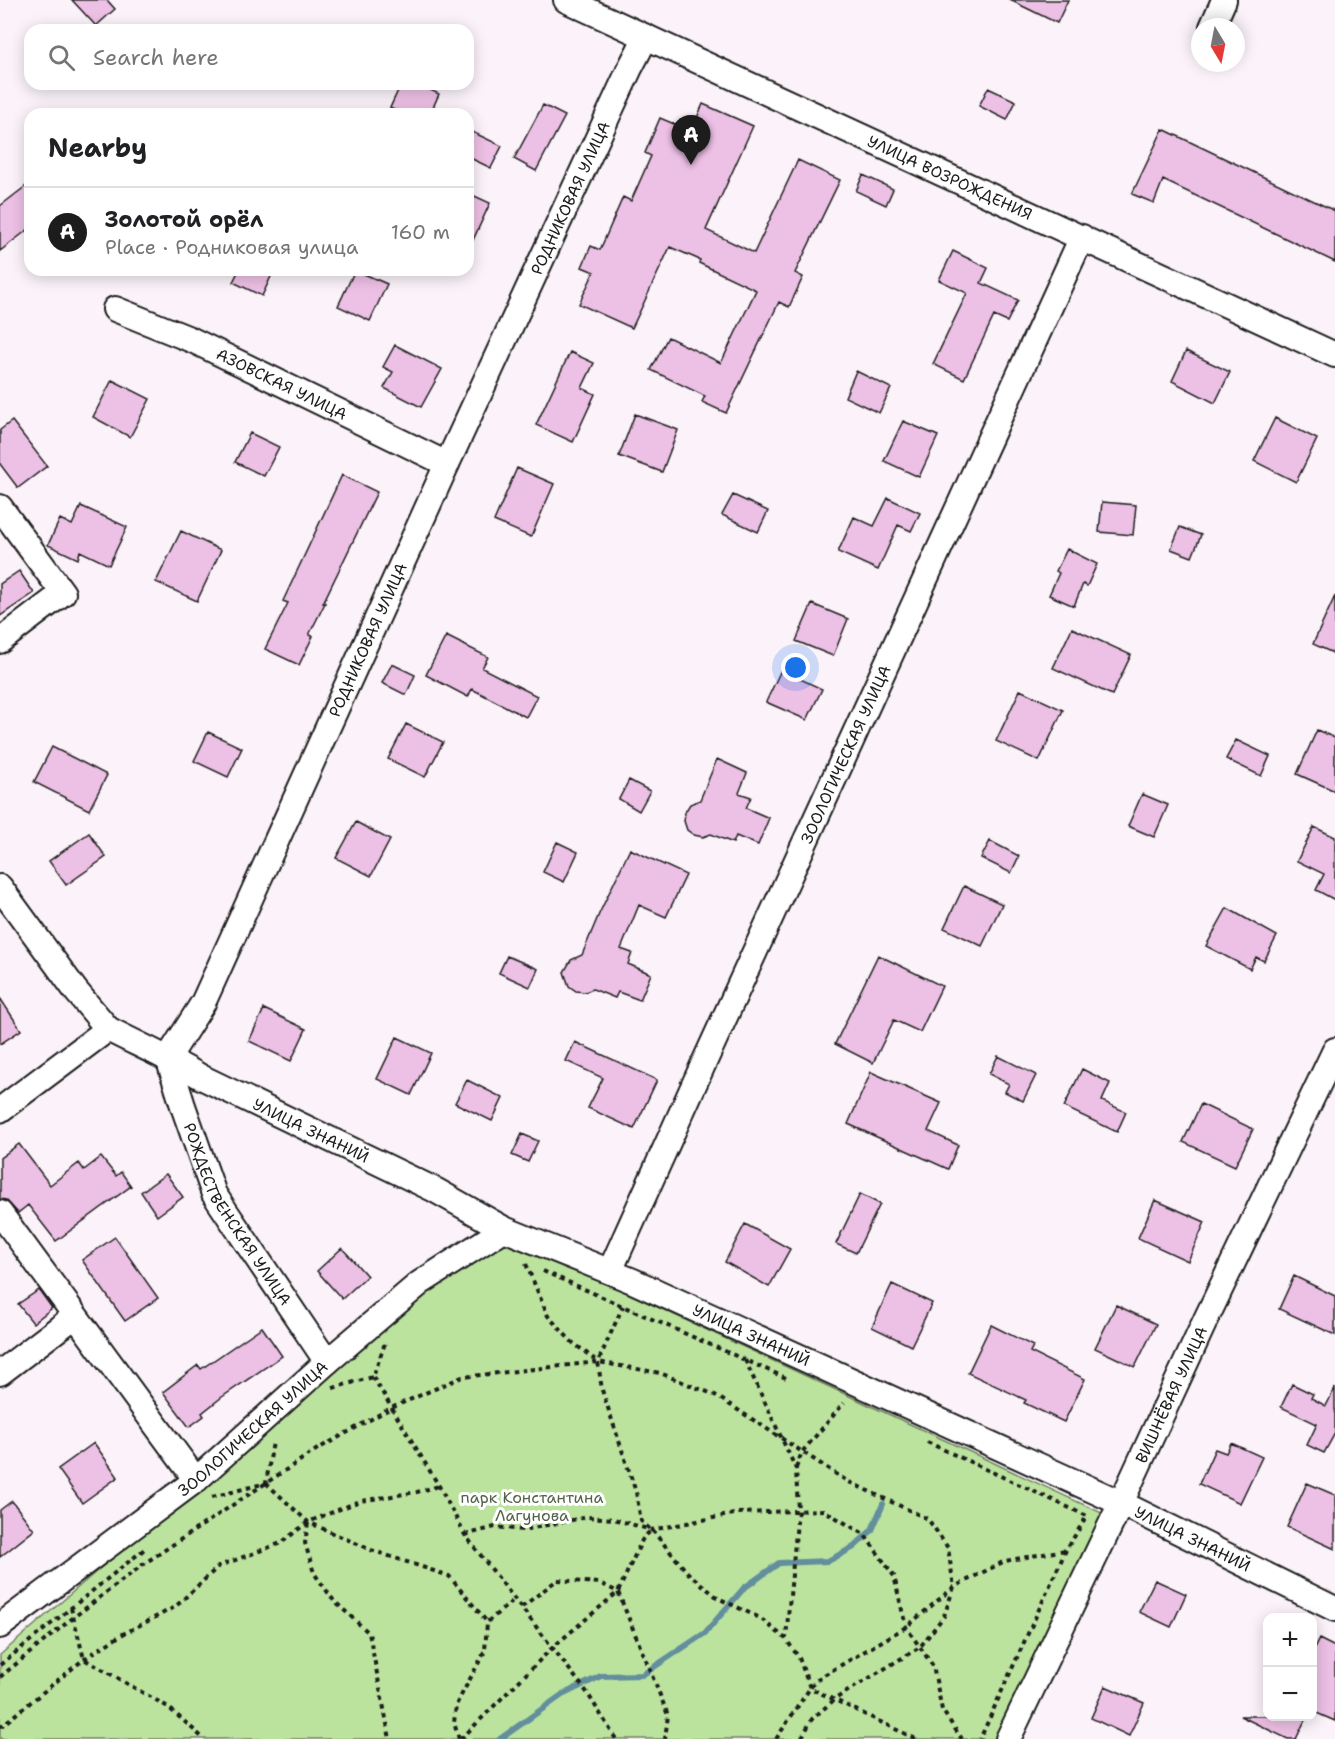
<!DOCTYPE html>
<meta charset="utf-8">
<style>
:root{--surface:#fff;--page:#f6f6f6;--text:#202124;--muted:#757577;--line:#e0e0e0;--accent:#1c1c1c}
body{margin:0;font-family:"Shantell Sans",sans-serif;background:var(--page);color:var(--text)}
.controls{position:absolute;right:18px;bottom:18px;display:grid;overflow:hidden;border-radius:12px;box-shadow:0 3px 15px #0003}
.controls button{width:54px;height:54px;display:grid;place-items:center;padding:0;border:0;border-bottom:2px solid var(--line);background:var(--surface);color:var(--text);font:30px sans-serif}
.compass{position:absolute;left:1191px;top:18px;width:54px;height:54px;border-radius:50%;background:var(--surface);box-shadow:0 3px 15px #0003;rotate:170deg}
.you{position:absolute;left:796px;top:668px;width:21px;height:21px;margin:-15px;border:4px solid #fff;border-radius:50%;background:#1a73e8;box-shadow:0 0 0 9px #1a73e833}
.badge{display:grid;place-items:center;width:39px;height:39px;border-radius:50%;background:var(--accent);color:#fff;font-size:20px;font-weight:700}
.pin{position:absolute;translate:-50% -50px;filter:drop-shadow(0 2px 3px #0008)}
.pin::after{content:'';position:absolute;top:32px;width:21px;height:18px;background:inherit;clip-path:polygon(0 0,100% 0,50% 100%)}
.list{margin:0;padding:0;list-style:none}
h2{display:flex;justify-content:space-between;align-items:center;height:78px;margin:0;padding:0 24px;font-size:26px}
h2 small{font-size:20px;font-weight:400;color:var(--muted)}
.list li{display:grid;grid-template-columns:39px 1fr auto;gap:18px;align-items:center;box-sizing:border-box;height:90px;padding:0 24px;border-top:2px solid var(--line)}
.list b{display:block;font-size:22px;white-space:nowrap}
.list p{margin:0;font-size:20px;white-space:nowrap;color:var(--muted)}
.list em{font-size:20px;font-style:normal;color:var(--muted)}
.icon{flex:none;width:33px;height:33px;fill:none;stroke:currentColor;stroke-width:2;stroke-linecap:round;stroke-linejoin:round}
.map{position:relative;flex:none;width:1335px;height:1739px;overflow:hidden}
.search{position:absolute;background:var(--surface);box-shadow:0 3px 15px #0003;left:24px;top:24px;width:450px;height:66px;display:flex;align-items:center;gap:15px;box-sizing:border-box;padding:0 21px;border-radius:18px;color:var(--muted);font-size:22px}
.panel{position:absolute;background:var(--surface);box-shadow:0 3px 15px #0003;left:24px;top:108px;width:450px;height:168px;border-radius:18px}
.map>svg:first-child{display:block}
.green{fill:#bbe39e;stroke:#6c805d;stroke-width:1.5}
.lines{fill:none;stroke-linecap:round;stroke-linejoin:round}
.stream{stroke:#638f9d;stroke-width:6}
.building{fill:#edc0e5;stroke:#1c1c1c;stroke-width:1.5}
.minor-casing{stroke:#1c1c1c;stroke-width:28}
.path{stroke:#1c1c1c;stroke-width:4;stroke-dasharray:4.5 4.5;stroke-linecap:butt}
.minor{stroke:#fff;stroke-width:24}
.labels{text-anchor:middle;stroke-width:6;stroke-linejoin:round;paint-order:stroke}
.street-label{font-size:16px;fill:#1c1c1c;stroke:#fff}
.park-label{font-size:16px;fill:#54624a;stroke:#fff}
</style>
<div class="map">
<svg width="1335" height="1739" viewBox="0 0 1335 1739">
<rect width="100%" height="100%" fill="#fbf2fa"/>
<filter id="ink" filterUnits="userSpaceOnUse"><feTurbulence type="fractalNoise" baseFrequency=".0167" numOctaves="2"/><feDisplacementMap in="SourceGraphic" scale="12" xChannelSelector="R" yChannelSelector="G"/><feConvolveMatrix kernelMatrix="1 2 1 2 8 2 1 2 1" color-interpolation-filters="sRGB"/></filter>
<g filter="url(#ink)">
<path class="green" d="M506,1237l598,277 -107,225h-997v-84l225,-195 221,-186z"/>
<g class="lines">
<path class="stream" d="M500,1739l62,-44 39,-19 41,-1 63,-42 39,-45 35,-25 49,-2 26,-14 18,-17 11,-26"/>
</g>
<path class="building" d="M72,0h35l8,9 -19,17z
M1010,0h58l-11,23z
M401,84h17l21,10 -9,20h-28l-12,-6z
M988,88l28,13 -9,19 -28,-14z
M703,104l50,22 -47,104 48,23 44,-93 42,20 -45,93 8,4 -14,30 -10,-5 -53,111 -24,-11 3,-6 -54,-26 17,-33 53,26 35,-73 -57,-27 1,-3 -30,-13 -38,81 -53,-24 15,-32 -12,-5 9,-21 9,4 23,-53 8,4 20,-45 -6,-3 15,-35 26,11 4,-11 6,2z
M543,105l22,11 -29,55 -22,-12z
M1163,129l172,82v51l-172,-82 -9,23 -22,-9z
M468,130l34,16 -11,22 -23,-11z
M863,175l30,14 -7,16 -30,-14z
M30,183v45l-30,23v-45z
M468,193l22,10 -22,48z
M953,251l35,17 -7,15 37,17 -11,22 -13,-6 -30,63 -31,-15 34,-71 -28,-13z
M239,270h35l-12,26 -29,-14z
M355,270l32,14 -17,37 -32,-15z
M395,345l47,24 -21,38 -37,-19 9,-16 -10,-5z
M1186,351l44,21 -15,31 -43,-22z
M570,352l24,11 -12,25 13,6 -22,48 -37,-17z
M856,371l35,17 -12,25 -34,-16z
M112,380l38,19 -20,38 -37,-20z
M635,414l43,16 -16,42 -43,-16z
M1275,418l42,21 -21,43 -42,-21z
M12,421l35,45 -29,22 -18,-24v-34z
M903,421l35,15 -19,41 -35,-16z
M250,433l29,14 -15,29 -29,-14z
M517,468l37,16 -23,53 -37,-16z
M342,475l35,17 -54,111h2l-16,32 4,1 -14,29 -34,-16 23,-46 -5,-2z
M733,495l35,16 -10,21 -36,-17z
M888,498l32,15 -9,18 -13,-6 -20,45 -40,-18 16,-35 20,9z
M1102,502l34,3 -3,30 -34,-3z
M81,506l46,21 -18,38 -29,-14 -2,8 -30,-14 12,-26 12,6z
M1180,527l21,8 -9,22 -21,-8z
M181,531l40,19 -24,51 -41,-19z
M1067,549l30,15 -10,22 -4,-2 -9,22 -25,-11 10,-22 -3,-2z
M19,571l15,22 -34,23v-32z
M1335,596v58l-22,-10z
M812,604l36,15 -15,37 -37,-15z
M1072,628l59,27 -19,40 -59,-27z
M446,636l42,21 -6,11 55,28 -11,21 -54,-28 -4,8 -42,-22z
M392,664l23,11 -9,20 -24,-12z
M781,670l41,19 -15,31 -41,-18z
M1020,690l43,20 -24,51 -43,-20z
M406,724l37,18 -18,35 -37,-18z
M1317,730l18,8v53l-38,-17z
M208,732l34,16 -14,29 -34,-16z
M1236,740l34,16 -9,20 -35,-17z
M52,747l55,28 -18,35 -55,-28z
M717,759l30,14 -8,20 12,4 -5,11 23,10 -11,27 -22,-9 -3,7 -22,-9 -8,3 -9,-2 -7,-5 -3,-9 1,-9 5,-8 10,-4z
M629,780l21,11 -11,20 -20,-12z
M1142,794l26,11 -14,32 -26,-11z
M356,822l34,18 -19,36 -35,-18z
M1314,827l21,10v63l-19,-10 8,-16 -27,-13z
M89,833l17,24 -40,28 -17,-24z
M990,841l29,15 -8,17 -30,-15z
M557,842l21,10 -14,30 -21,-10z
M630,849l56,26 -20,42 -27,-12 -18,44 11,4 -4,11 23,10 -11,26 -22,-8 -3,6 -22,-9 -8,3 -9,-1 -7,-5 -5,-14 7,-12 11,-5 17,-41z
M964,886l38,18 -20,42 -38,-18z
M1227,908l50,28 -13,25 -8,-4 -6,12 -44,-23z
M878,955l64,31 -22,46 -26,-12 -21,43 -38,-19z
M507,956l31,13 -8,18 -31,-14z
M0,998l21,32 -21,14z
M264,1009l42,20 -15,32 -42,-20z
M397,1037l34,16 -20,42 -34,-16z
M575,1042l82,38 -23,49 -46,-21 15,-30 -37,-17z
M998,1056l38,19 -13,26 -18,-9 4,-8 -20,-10z
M1082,1069l28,14 -8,18 24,11 -9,20 -53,-25z
M871,1072l70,31 -13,28 30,14 -10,24 -100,-45z
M467,1080l36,18 -11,23 -37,-18z
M1201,1104l52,25 -18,37 -52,-24z
M522,1134l16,7 -10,21 -16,-7z
M19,1144l31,41 29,-22 5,7 17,-13 15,19 5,-4 10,14 -75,55 -28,-36 -10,8 -12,-13 -6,-1v-41z
M166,1174l17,23 -26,19 -16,-24z
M860,1194l20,10 -24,49 -20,-9z
M1155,1200l50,22 -17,39 -50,-23z
M745,1224l45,25 -21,38 -44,-25z
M115,1237l43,61 -33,23 -43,-61z
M342,1248l25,28 -25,23 -25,-28z
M1294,1276l41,20v39l-56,-26z
M892,1284l40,19 -21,43 -39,-19z
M39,1290l13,18 -19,15 -15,-19z
M1116,1305l40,19 -21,43 -40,-19z
M991,1325l42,21 -3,6 55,27 -21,43 -40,-19 2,-3 -58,-27z
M262,1327l20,29 -60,41 -20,16 2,3 -15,11 -26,-35 35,-27 3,4z
M1292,1384l21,10 -2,4 15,8 9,-18v45l-11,20 -17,-8 10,-21 -36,-17z
M94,1443l24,34 -36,26 -24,-34z
M1231,1443l31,14 -22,46 -41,-19 16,-35 11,4z
M1307,1483l28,12v54l-48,-22z
M12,1501l22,29 -34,27v-47z
M1155,1580l31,14 -15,33 -32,-15z
M1319,1639l16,8v74l-23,-10v-58z
M1105,1686l39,17 -15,33 -38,-18z
M1240,1716h67l-11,23h-8z"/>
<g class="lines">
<defs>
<g id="minor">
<path id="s1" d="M566,0l769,355"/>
<path d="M1212,27l12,-27"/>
<path id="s2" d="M115,309l77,31 255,124"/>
<path d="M0,507l63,86 -63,48"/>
<path d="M0,887l76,104 32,38"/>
<path id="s3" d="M168,1058l35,-55 244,-539 183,-396 16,-31"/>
<path id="s4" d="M168,1058l15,48 31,88 113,168"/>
<path id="s5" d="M0,1110l108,-81c31,16 63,30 93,48l234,113 69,39 129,52 488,222 214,106"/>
<path d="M0,1213l196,267"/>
<path id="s6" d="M610,1271l87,-193 385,-841"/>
<path d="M0,1373l75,-57"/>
<path id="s7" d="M0,1626l196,-146 131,-118 93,-79 84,-54"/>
<path id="s8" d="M1008,1739l113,-236 85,-184 129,-269"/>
</g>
</defs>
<use href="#minor" class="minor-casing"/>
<path class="path" d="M526,1264l22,52 24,26 26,20
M543,1271l243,107
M745,1360l51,109 2,42 -12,127
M373,1377l66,109 26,49 121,156 30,48
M333,1388l40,-11 12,-34
M927,1442l160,74 -21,34 -86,189
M796,1468l6,-16 42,-49
M266,1483l42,39 63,28 78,26 38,46
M212,1497l54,-14 7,-41
M308,1523l-3,20 9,30 20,28 35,32 21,106
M652,1530l36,43 30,25 42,20 26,21 13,19 11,30 106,51
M465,1535l30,-8 28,3 64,-13 27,2 37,11 88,-17 84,-3 41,24 30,42 12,51 27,39 9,44 20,29
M522,1607l35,-27 43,3 18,9 50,123 -3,24
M71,1608l13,51 84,48 36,32
M0,1665l147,-118
M0,1677l74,-60 71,-54 171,-113 75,-42 71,-31 136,-15 62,11 55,22 132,86 81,38 20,29 6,39 -10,29 -24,31 -85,52 -23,20 -11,20
M0,1727l84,-68 37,-24 54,-28 44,-41 62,-23 27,-21 52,-21 57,-9 22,-6
M459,1739l-5,-16 2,-18 29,-54 2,-29 28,-23
M461,1739l92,-92 65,-55 24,-52 9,-10 -10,-9 -5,-29 -34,-102 -4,-28 25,-56
M776,1739l34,-51 9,-10 87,-51 48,-40 51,-26 60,-11"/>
<use href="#minor" class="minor"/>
</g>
</g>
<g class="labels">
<g class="street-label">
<text dy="6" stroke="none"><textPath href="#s1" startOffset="423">УЛИЦА ВОЗРОЖДЕНИЯ</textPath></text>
<text dy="6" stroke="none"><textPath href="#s3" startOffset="950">РОДНИКОВАЯ УЛИЦА</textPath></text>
<text dy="6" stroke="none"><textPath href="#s2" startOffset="183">АЗОВСКАЯ УЛИЦА</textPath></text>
<text dy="6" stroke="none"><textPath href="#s3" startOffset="464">РОДНИКОВАЯ УЛИЦА</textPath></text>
<text dy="6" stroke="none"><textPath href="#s6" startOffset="568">ЗООЛОГИЧЕСКАЯ УЛИЦА</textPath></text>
<text dy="6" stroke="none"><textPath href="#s5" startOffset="362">УЛИЦА ЗНАНИЙ</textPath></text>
<text dy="6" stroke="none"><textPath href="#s4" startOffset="172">РОЖДЕСТВЕНСКАЯ УЛИЦА</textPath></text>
<text dy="6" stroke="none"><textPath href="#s5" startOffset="848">УЛИЦА ЗНАНИЙ</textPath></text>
<text dy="6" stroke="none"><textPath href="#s8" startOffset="381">ВИШНЁВАЯ УЛИЦА</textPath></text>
<text dy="6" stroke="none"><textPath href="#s7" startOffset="321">ЗООЛОГИЧЕСКАЯ УЛИЦА</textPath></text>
<text dy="6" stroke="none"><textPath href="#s5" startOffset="1334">УЛИЦА ЗНАНИЙ</textPath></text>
</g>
<g class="park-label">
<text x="532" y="1503">парк Константина<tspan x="532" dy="18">Лагунова</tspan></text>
</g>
</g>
</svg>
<div class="controls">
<button>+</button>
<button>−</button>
</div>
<svg class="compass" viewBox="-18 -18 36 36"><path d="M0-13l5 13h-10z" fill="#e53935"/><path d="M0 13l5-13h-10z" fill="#757577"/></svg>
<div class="you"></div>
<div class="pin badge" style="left:691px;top:165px">A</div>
<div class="search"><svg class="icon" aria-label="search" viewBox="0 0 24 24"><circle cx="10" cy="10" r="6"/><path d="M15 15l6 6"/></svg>Search here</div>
<section class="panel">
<h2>Nearby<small></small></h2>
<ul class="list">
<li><span class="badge">A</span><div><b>Золотой орёл</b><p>Place · Родниковая улица</p></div><em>160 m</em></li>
</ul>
</section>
</div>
